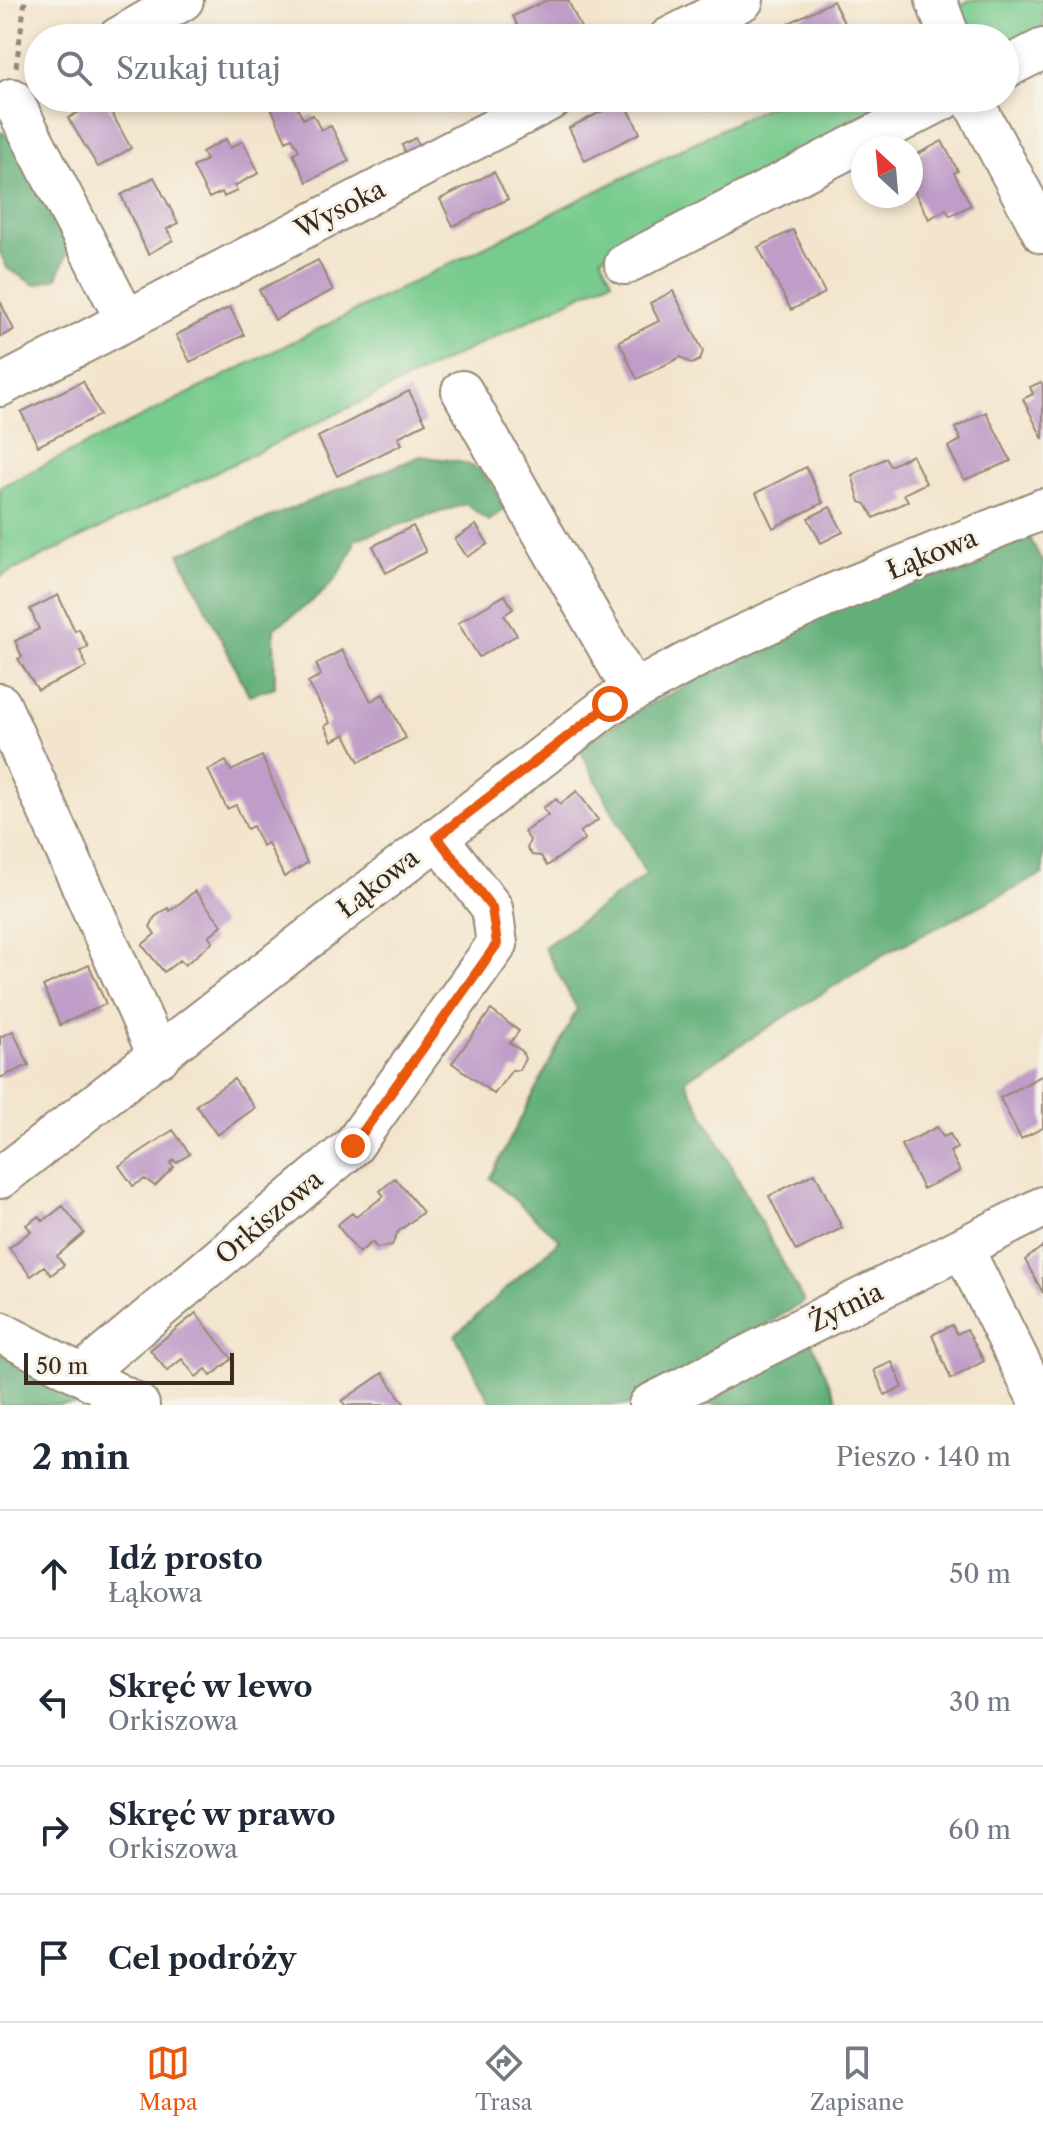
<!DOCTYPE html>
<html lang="pl">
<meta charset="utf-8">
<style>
:root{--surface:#fff;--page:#f6f6f7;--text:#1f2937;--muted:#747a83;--line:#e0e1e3;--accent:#ea580c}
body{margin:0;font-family:"Libre Caslon Text",serif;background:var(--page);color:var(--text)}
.compass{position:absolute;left:851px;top:136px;width:72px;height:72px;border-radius:50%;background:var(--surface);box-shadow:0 4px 12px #0003;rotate:334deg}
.scale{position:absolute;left:24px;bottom:20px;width:210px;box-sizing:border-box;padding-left:8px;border:4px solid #3b2a1e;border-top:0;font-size:22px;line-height:28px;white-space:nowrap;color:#3b2a1e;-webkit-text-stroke:6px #f7f3e8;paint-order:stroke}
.stop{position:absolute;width:24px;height:24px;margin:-18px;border:6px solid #ea580c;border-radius:50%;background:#fff}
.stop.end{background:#ea580c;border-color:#fff;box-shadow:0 2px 8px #0008}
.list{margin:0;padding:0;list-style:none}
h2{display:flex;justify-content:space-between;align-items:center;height:104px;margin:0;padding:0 32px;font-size:34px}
h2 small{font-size:26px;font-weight:400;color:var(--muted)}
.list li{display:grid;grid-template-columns:52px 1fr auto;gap:24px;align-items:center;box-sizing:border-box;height:128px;padding:0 32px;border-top:2px solid var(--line)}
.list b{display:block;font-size:30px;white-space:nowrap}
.list p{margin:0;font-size:26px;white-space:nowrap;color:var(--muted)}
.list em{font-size:26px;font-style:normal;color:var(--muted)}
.icon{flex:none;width:44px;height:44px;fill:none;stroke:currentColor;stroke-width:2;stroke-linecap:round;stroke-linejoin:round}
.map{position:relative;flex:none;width:1043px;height:1405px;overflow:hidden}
.search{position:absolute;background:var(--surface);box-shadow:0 4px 12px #0003;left:24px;right:24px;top:24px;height:88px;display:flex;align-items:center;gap:20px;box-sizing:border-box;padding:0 28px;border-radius:44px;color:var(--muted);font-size:30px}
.sheet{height:616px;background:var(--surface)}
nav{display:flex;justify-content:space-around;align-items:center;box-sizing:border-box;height:112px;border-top:2px solid var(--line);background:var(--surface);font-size:22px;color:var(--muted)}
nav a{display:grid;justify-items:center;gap:4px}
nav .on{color:var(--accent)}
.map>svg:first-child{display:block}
.green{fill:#78cb8e;stroke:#5a7a56;stroke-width:2}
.forest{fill:#62af79;stroke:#4e6c4c;stroke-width:2}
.building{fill:#bf9dc8}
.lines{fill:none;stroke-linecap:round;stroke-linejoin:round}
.minor-casing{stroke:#978876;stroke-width:44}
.path{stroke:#978876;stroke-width:5;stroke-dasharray:6 6;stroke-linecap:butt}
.minor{stroke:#fff;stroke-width:40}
.route{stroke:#ea580c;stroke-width:10}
.labels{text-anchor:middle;stroke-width:6;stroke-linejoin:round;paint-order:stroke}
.street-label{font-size:26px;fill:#3b2a1e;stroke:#f7f3e8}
</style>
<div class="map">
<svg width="1043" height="1405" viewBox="0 0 1043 1405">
<rect width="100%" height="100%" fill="#f7f3e8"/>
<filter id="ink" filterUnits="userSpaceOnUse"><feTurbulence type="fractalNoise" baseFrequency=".0125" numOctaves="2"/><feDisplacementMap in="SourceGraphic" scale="16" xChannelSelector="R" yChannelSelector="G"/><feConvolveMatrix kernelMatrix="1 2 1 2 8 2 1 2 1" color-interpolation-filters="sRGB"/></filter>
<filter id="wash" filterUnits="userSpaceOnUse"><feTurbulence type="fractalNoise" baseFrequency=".006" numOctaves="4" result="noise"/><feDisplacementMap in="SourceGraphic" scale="32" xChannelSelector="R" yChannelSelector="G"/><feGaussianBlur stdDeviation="1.8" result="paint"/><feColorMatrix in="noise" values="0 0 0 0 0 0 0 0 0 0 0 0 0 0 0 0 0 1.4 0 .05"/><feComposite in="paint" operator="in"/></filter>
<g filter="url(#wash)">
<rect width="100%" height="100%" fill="#f3e5cd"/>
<path class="green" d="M970,0h73v32l-38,19v-13h-107z
M784,98h130l-313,159 11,23 -612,297v-90z"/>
<path class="forest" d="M3,132l27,29 38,90 -11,27 -22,7 -28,-17 -7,-16v-118z
M421,456c50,8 62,3 83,53l-15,12 -23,-17 -111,35c-10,43 -46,66 -81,89l1,59 -26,8 -70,-141z
M1026,531l17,32v311l-155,78 -203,128 119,222 -175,103h-137l-37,-70 105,-95 -70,-62 87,-169 -33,-62 102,-72 -68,-129 71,-41 175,-90z
M811,1341l28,64h-154z
M0,1350l87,55h-87z"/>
<g id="blocks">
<path class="building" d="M547,0h21l14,30 -16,8h-43l-10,-22z
M833,1l17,33 -7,4h-49l-7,-14z
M487,28l5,10h-26z
M260,98h32l11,21 10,-4 8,15 10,-4 18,35 -42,21 -14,-28 6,-4 -7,-12 -6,3 -17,-38 -6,2z
M104,99l27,49 -33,19 -30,-49 11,-6 -2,-3z
M624,100l16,33 -55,28 -16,-33z
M415,138l8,13 -16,7 -5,-13z
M226,139l4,9 13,-7 16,32 -25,13 3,5 -13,6 -2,-5 -13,6 -16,-31 13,-7 -4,-8z
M942,141l16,30 -4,2 17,32 -21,11 -4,-7 -17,10 -18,-34v-11l8,-4 -7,-13z
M494,172l14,27 -55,27 -13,-27z
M154,177l24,46 -11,6 6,11 -25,14 -27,-59z
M793,230l32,63 -34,17 -33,-63z
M318,260l15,30 -58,30 -16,-30z
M673,291l30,60 -3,9 -8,4 -11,-7 -44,22 -18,-38 40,-20 -9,-18z
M0,301l14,29 -14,7z
M230,307l14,28 -54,27 -14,-27z
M83,381l17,34 -62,31 -17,-34z
M1041,382l2,3v54l-20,-40 10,-5 -3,-7z
M409,391l17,32 -28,14 4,7 -65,32 -19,-39z
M986,412l25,49 -47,19 -16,-33 13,-7 -6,-12z
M912,455l14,28 -22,11 4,7 -34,17 -8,-14 -6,-2 -8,-27 34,-17 4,8z
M806,467l17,36 -50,25 -17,-35z
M830,507l13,25 -22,11 -13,-25z
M476,525l12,19 -21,13 -12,-18z
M413,526l13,26 -40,21 -13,-27z
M58,595l17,36 4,-2 9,18 -8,4 7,16 -49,23 -20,-31 4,-2 -7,-16 24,-12 -9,-20z
M505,595l8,14 -9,6 13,20 -38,22 -21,-34z
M342,650l29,51 12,-7 23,44 -47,24 -14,-28 -13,7 -7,-15 5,-3 -22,-41 13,-7 -5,-11z
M262,756l45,107 -23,14 -16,-34 -6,3 -9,-20 -6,3 -11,-24 -9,4 -19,-39 18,-9 5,10z
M577,791l21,29 -18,12 5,7 -38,27 -6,-10 -9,-1 -5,-6 3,-9 -6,-8 24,-17 -5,-7 13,-9 4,5z
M195,891l27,34 -13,11 4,6 -28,23 -5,-5 -16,12 -22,-27 13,-11 -5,-7 5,-10 13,-9 2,3z
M89,965l17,39 -46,21 -17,-39z
M491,1010l28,21 -9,12 12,8 3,8 -6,11h-7l-18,24 -42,-31z
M13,1031l16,34 -29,13v-41z
M1043,1075v53l-22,11 -21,-41z
M234,1079l21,29 -38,27 -21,-30z
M937,1127l6,10 7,-3 7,14 -7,4 10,19 -37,18 -22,-44z
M173,1130l17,24 -14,9 -2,-3 -4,3 4,4 -19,19 -10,-7 -12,7 -14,-20z
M815,1173l27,55 -46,23 -27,-55z
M395,1178l28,34 -25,20 -6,13 -15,3 -5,-6 -13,11 -22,-28 15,-12 4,4 28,-21 -4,-5z
M63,1206l21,27 -27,23 7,9 -13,10 -7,-9 -13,10 -22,-28 22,-17 -5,-6 13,-9 4,5z
M1043,1246v47l-18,-33z
M196,1313l36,46 -21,17 -5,-7 -10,8 -14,-18 -15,12 -17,-21z
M952,1325l5,9 10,-5 17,32 -33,18 -19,-44z
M892,1362l11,25 -18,8 -11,-25z
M383,1373l22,32h-60l-3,-4z"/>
</g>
</g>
<g filter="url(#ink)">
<use href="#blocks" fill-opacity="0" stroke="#978876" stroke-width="2"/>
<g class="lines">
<defs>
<path id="minor" d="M936,0l14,38
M118,38l65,-38
M669,38l74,-38
M1005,68l38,-19
M971,98l72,135
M12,99l114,221
M625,264l321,-166
M0,386l554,-288
M462,391l171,300
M0,704l159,353
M0,1178l610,-474 102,-55 116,-53 215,-87
M963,1249l78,156
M0,1332l139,73
M82,1374l271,-228 144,-202 -5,-36 -55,-71
M649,1405l394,-198"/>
</defs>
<use href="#minor" class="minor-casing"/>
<path class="path" d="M16,67l9,-67"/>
<use href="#minor" class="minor"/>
</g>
</g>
<g class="lines" filter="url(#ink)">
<path class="route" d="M353,1146l144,-202 -5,-36 -55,-71 173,-133"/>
</g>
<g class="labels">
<g class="street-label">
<text transform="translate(340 209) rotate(-27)" y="9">Wysoka</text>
<text transform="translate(932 554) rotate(-22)" y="9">Łąkowa</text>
<text transform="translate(378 883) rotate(-38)" y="9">Łąkowa</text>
<text transform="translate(269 1217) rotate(-40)" y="9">Orkiszowa</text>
<text transform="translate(846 1307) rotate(-26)" y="9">Żytnia</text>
</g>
</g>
</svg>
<svg class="compass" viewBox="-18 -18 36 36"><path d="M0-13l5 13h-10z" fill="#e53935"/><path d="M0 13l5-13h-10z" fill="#747a83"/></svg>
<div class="scale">50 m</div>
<div class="stop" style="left:610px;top:704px"></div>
<div class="stop end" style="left:353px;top:1146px"></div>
<div class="search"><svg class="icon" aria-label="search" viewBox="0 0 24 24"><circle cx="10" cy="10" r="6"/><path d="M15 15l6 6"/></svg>Szukaj tutaj</div>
</div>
<section class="sheet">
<h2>2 min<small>Pieszo · 140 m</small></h2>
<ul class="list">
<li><svg class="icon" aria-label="ahead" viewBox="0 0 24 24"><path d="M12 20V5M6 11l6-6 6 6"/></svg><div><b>Idź prosto</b><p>Łąkowa</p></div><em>50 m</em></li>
<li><svg class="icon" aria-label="left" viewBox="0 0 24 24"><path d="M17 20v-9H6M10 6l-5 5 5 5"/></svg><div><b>Skręć w lewo</b><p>Orkiszowa</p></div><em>30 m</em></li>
<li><svg class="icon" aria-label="right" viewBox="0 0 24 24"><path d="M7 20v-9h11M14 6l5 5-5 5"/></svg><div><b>Skręć w prawo</b><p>Orkiszowa</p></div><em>60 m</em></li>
<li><svg class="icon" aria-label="arrive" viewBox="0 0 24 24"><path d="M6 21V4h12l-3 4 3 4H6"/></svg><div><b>Cel podróży</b></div></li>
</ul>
</section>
<nav>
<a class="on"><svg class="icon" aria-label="map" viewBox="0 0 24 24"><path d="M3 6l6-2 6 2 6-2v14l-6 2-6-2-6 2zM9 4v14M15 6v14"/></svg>Mapa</a>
<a><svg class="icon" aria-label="directions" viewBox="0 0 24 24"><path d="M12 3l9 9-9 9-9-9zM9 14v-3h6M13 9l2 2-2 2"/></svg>Trasa</a>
<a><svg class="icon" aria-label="saved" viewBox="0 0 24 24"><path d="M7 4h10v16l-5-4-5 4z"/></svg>Zapisane</a>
</nav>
